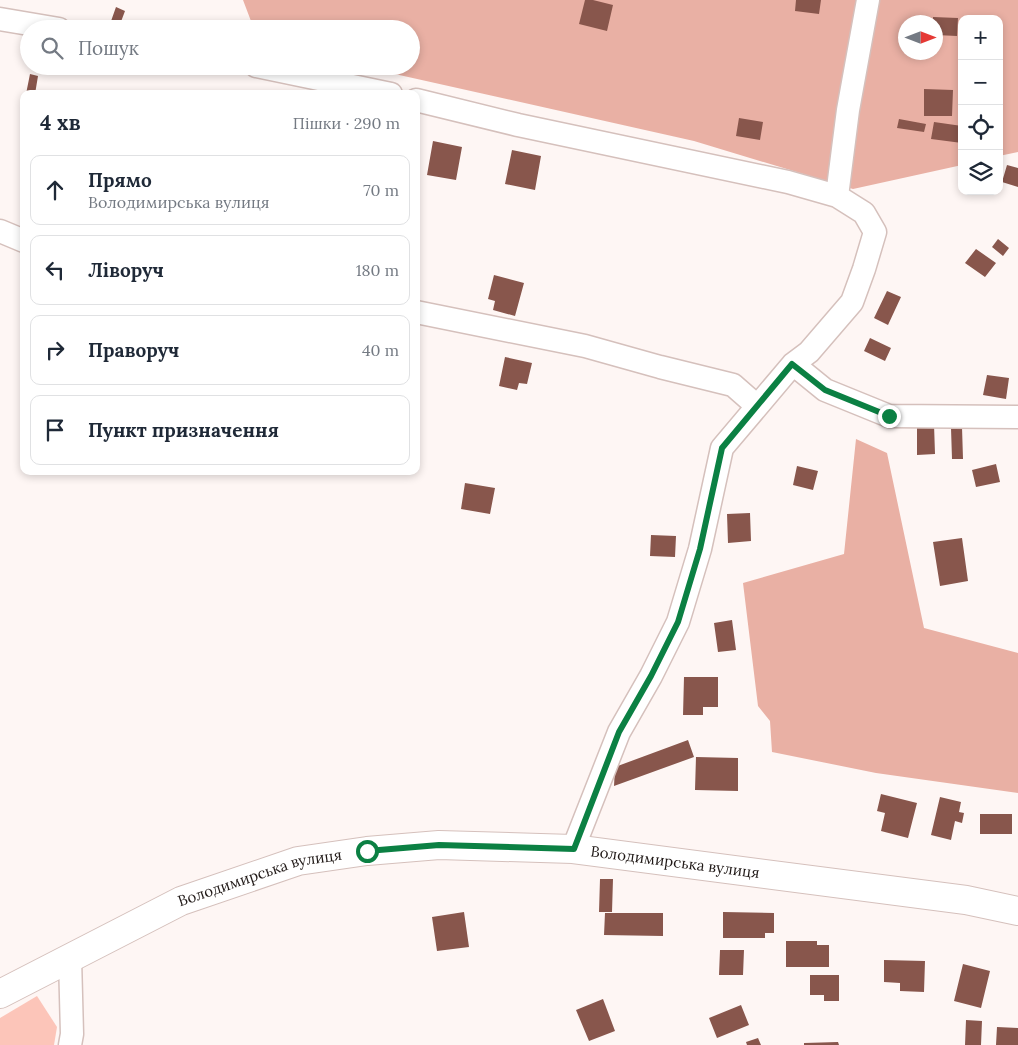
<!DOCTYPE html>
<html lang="uk">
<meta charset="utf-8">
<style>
:root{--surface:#fff;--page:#f6f6f7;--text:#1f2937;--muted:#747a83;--line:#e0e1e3}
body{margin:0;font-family:Lora,serif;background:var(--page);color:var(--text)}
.controls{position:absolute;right:15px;top:15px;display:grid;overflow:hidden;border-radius:10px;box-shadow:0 2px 8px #0003}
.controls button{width:45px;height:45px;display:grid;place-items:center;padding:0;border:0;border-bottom:1px solid var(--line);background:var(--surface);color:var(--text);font:25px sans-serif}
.compass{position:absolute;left:898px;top:15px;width:45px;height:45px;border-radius:50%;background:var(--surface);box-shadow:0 2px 8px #0003;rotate:90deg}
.stop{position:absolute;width:15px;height:15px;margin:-11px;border:4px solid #0b8043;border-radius:50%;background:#fff}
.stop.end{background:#0b8043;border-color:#fff;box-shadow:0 1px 5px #0008}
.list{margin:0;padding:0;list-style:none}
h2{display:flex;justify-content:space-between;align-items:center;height:65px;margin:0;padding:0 20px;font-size:21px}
h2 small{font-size:16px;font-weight:400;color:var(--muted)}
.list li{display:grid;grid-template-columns:32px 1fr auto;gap:15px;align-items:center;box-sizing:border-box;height:70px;margin:0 10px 10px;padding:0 10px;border:1px solid var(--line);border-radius:10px}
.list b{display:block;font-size:19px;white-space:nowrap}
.list p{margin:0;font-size:16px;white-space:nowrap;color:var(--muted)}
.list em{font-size:16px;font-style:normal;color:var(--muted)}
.icon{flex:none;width:28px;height:28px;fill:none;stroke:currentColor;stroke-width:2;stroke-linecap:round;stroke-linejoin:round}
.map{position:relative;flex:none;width:1018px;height:1045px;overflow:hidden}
.search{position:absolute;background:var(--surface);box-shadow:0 2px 8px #0003;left:20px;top:20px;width:400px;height:55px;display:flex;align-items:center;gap:12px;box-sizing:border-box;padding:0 18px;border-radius:28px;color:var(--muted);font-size:19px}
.panel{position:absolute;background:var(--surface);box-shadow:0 2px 8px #0003;left:20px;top:90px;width:400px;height:385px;border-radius:10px}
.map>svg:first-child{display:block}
.green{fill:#fcc5b9}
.forest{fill:#e9b0a4;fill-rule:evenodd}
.building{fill:#88564c}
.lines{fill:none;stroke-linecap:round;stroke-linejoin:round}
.street-casing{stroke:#d5c0bc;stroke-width:25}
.primary-casing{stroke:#d5c0bc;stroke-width:30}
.street{stroke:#fff;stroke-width:22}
.primary{stroke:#fff;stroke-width:28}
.route{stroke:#0b8043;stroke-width:6}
.labels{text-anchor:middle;stroke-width:5;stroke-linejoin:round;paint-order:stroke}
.street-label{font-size:15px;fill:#201917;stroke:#fef6f4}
</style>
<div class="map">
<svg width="1018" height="1045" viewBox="0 0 1018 1045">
<rect width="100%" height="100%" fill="#fef6f4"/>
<path class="green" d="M37,996l20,31 -3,18h-54v-27z"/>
<path class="forest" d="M243,0h775v152l-19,4v-137h-37v146l-109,24 -159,-48 -335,-75h52v-37h-157zM906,22h30v30h-30z
M856,439l31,14 37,175 94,25v140l-142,-20 -104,-21 -2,-31 -12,-15 -15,-123 101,-29z"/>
<path class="building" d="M585,0h8l20,5 -6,26 -28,-7z
M796,0h25l-2,14 -24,-3z
M116,7l9,4 -6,16 -9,-3z
M933,17l25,1 -1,18 -21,-1v-13h-3z
M30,74l8,2 -3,18h-9z
M924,89l29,1 -1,26h-28z
M739,118l24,4 -3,18 -24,-4z
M899,119l27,5 -2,8 -27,-4z
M934,122l28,4v17l-31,-4z
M433,141l29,6 -6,33 -29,-5z
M512,150l29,6 -6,34 -30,-6z
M1007,165l11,3v19l-16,-5z
M998,239l11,9 -6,8 -11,-9z
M976,249l20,14 -11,14 -20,-14z
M494,275l30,8 -9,33 -22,-6 2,-9 -7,-2z
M887,291l14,6 -13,28 -14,-7z
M870,338l21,10 -6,13 -21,-10z
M505,357l27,6 -5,21 -8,-1 -2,7 -18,-4z
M987,375l22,3 -3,21 -23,-4z
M917,424h17l1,30 -18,1z
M962,427l1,32h-11l-1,-31z
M996,464l4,18 -24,5 -4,-17z
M797,466l21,5 -5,19 -20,-5z
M465,483l30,5 -5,26 -29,-5z
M750,513l1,28 -23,2 -1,-29z
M651,535l25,1 -1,21 -25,-1z
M962,538l6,43 -28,5 -7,-44z
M732,620l4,30 -18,2 -4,-29z
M684,677h34v30h-15v8h-20z
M688,740l6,17 -80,29 1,-19z
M696,757l42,1v33l-43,-1z
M881,794l36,9 -9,35 -27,-7 4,-18 -8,-2z
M940,797l21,5 -2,10 5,1 -2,10 -7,-2 -4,19 -20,-5z
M980,814h32v20h-32z
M600,879h13l-1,33h-13z
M464,912l5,35 -32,4 -5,-34z
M723,912l51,1v20h-9v5h-42z
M605,913h58v23l-59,-1z
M786,941h31v4h12v22h-43z
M720,950h24l-1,25h-24z
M884,960l41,1 -1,31 -24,-1v-8l-16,-1z
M963,964l27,7 -9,37 -27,-7z
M810,975h29v26h-15v-6h-14z
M603,999l12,32 -26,10 -13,-31z
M741,1005l8,20 -32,13 -8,-20z
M966,1020l16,1 -1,24h-16z
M997,1027l21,1v17h-22z
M758,1038l3,7h-14l-1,-3z
M838,1042l1,3h-35v-2z"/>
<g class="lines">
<defs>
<path id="street" d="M0,19l59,10
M256,66l135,28
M416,100l102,25 270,57 49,14 27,17 11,19 -11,37 -12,33 -43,50 -16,12 -71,84 -22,101 -22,73 -27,54 -32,56 -46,117
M837,196l11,-86 20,-110
M0,231l24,10
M416,312l169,34 75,21 73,18 24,21
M793,364l32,26 64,26 129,1
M70,958l2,76 -2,11"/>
<g id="primary">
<path id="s1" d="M0,994l181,-93 117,-40 69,-10 72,-6 134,4 393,51 52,11"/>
</g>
</defs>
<use href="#street" class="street-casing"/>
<use href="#primary" class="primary-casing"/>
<use href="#street" class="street"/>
<use href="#primary" class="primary"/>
</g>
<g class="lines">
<path class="route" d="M367,851l72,-6 135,4 45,-117 32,-56 27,-54 22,-73 22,-101 70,-84 33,26 64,26"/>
</g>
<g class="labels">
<g class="street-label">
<text dy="5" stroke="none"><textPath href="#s1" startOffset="706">Володимирська вулиця</textPath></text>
<text dy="5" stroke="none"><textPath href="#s1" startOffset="286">Володимирська вулиця</textPath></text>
</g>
</g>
</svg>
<div class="controls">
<button>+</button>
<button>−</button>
<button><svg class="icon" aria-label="locate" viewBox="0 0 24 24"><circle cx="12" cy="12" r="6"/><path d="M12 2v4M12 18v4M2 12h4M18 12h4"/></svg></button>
<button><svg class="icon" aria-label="layers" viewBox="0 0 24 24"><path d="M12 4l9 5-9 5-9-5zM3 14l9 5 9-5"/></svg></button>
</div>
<svg class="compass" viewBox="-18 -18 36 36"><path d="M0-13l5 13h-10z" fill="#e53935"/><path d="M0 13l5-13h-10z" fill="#747a83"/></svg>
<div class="stop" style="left:367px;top:851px"></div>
<div class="stop end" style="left:889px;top:416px"></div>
<div class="search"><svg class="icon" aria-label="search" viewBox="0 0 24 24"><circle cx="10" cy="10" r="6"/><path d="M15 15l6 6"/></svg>Пошук</div>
<section class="panel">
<h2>4 хв<small>Пішки · 290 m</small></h2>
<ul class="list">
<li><svg class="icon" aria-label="ahead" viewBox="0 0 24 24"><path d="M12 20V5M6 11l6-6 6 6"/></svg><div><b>Прямо</b><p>Володимирська вулиця</p></div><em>70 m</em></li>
<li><svg class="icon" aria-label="left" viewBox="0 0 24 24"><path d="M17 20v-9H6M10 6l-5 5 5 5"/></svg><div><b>Ліворуч</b></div><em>180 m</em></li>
<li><svg class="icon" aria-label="right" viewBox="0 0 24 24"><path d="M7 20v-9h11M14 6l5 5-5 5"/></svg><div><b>Праворуч</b></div><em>40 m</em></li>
<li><svg class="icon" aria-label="arrive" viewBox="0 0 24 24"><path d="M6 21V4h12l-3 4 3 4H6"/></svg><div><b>Пункт призначення</b></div></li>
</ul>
</section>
</div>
